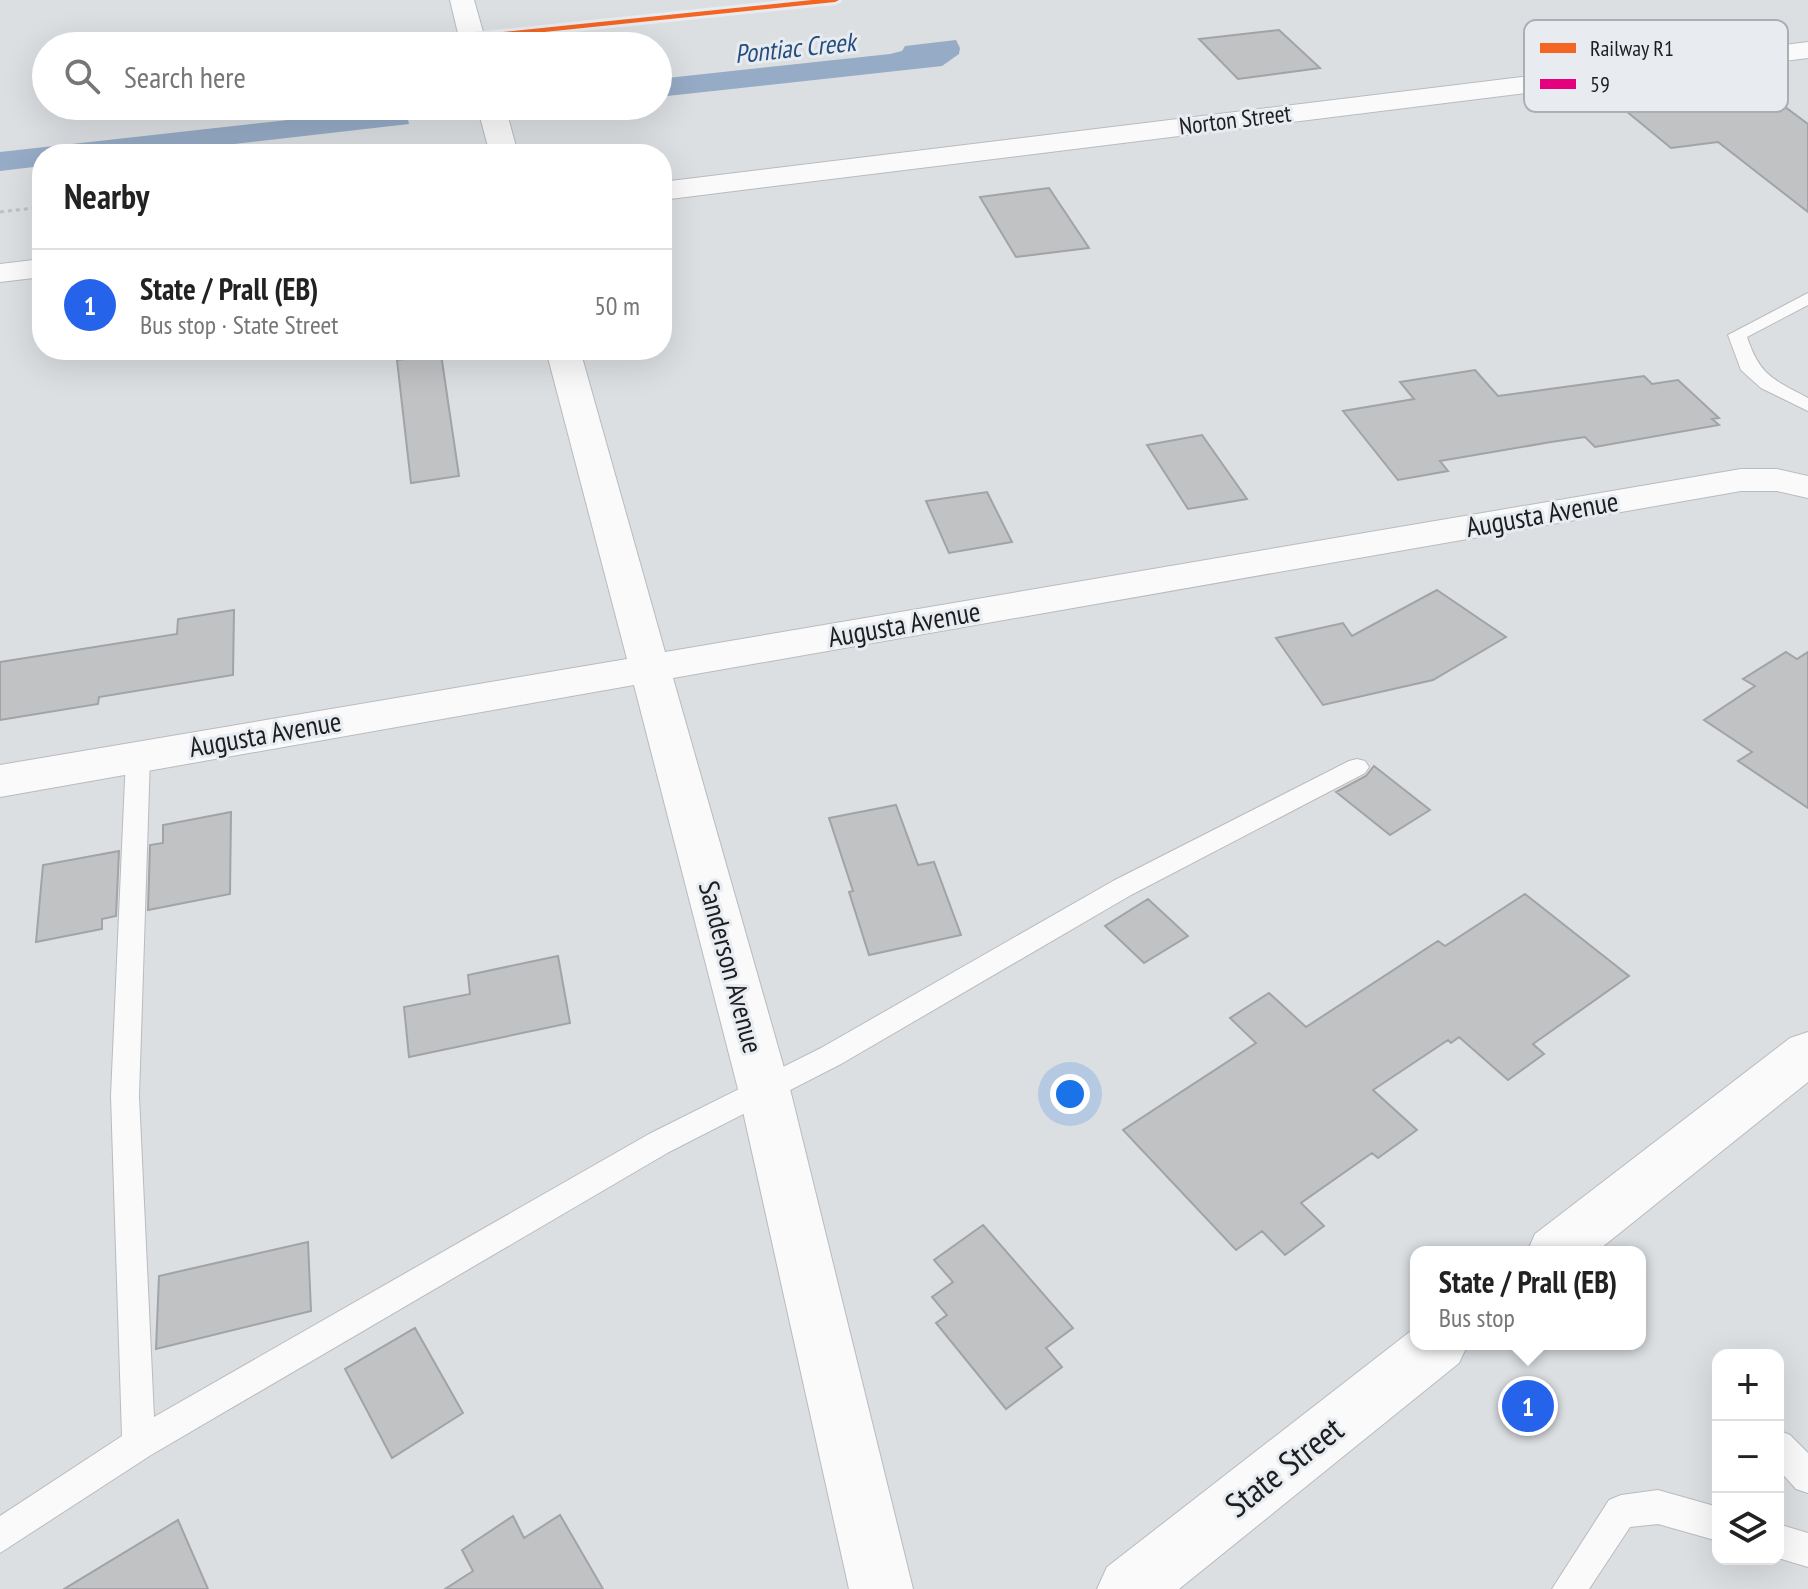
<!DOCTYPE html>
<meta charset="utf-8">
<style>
:root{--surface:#fff;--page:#f6f6f6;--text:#222;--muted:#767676;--line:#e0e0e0;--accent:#2563eb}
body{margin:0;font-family:"PT Sans Narrow",sans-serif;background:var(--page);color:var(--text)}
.controls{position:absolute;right:24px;bottom:24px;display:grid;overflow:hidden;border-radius:16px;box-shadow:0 8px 32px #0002}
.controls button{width:72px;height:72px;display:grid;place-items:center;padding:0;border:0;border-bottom:2px solid var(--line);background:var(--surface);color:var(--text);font:40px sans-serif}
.you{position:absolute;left:1070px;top:1094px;width:28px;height:28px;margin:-20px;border:6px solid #fff;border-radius:50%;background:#1a73e8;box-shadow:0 0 0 12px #1a73e833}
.badge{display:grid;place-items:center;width:52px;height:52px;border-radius:50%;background:var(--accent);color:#fff;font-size:26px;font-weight:700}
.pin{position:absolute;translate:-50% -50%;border:4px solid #fff;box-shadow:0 2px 8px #0006}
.popup{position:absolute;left:1410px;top:1246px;width:236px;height:104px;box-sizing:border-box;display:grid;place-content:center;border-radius:16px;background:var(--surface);filter:drop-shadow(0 2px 6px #0005);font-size:26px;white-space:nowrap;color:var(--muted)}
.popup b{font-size:30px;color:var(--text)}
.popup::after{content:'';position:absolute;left:50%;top:100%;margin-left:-16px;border:16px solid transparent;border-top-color:var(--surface)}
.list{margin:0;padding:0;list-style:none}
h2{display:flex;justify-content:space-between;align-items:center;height:104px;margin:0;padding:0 32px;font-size:34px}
h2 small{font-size:26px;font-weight:400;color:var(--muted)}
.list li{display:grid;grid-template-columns:52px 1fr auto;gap:24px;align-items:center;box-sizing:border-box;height:112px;padding:0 32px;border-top:2px solid var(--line)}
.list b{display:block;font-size:30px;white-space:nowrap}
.list p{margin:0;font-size:26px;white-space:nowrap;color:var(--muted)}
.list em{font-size:26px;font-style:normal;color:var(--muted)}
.icon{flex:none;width:44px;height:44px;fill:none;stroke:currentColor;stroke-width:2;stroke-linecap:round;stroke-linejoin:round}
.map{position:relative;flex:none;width:1808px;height:1589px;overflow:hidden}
.search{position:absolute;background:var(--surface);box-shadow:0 8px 32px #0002;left:32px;top:32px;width:640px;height:88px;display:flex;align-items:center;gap:20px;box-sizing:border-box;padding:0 28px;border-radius:44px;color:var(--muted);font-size:30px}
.panel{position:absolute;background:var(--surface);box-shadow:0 8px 32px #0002;left:32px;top:144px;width:640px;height:216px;border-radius:32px}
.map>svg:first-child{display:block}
.water{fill:#96abc6}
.building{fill:#c0c2c4;stroke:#a1a3a6;stroke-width:2}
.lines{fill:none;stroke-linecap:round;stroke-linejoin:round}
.lane-casing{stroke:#b9bbbd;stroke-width:2}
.street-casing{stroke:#b9bbbd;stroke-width:2}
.secondary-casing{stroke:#b9bbbd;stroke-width:2}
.path{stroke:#bfc0c0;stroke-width:3;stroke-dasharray:4 4;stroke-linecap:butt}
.lane{fill:#fafafb;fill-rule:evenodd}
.street{fill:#fafafb;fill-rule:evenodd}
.secondary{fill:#fafafb;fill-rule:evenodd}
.rail-1-casing{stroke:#e8ecf1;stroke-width:6}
.rail-1{fill:#f26522;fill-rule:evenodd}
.labels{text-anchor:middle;stroke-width:6;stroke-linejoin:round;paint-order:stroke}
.far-street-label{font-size:24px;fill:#1d1e20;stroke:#e8ecf1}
.far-water-label{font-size:26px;font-style:italic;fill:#254e7f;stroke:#e8ecf1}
.street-label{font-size:28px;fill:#1d1e20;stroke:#e8ecf1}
.near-street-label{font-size:34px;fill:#1d1e20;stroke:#e8ecf1}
.key{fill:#e8ecf1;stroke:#abaeb2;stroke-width:2}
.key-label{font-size:22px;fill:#1d1e20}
</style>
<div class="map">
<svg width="1808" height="1589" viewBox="0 0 1808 1589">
<rect width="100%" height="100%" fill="#dcdfe2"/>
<path class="water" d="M956,40l4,8 -1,6 -17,12 -284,31v-18l232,-25 12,-3 3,-5z
M405,107l4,17 -262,30h-105v12l-42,5v-19z"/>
<path class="building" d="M1279,30l41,38 -82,11 -39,-40z
M1766,93l42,31v88l-90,-70 -47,6 -45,-37z
M1049,188l40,60 -73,9 -36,-60z
M441,354l18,122 -48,7 -14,-123z
M1475,370l23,26 146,-20 8,8 26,-4 41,38 -7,1 7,6 -124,22 -10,-10 -34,5 -111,19 8,10 -50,9 -55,-69 71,-12 -14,-17z
M1202,435l45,64 -59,10 -41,-64z
M987,492l25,50 -63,11 -23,-52z
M1437,590l69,47 -73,43 -110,25 -47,-67 67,-15 9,13z
M234,610l-1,65 -134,22 -1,7 -98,16v-58l177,-28 1,-15z
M1786,652l11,7 11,-7v156l-70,-47 14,-9 -48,-32 51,-34 -12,-7z
M1374,766l56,44 -40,25 -54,-43 30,-16z
M896,805l22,60 16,-3 27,73 -92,20 -20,-63 4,-1 -24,-73z
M231,812l-1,82 -82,16 2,-65 13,-2v-18z
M119,851l-3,65 -14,3v10l-66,13 7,-77z
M1525,894l104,82 -96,68 11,10 -36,26 -49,-43 -8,6 -3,-3 -75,50 44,40 -39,28 -6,-5 -71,50 23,23 -39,29 -23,-24 -26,19 -113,-120 133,-87 -26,-25 39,-25 37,34 132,-86 7,5z
M1148,899l40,37 -44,27 -39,-37z
M558,956l12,67 -161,34 -5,-50 66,-13 -2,-19z
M983,1225l90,103 -27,20 16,19 -56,42 -70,-86 11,-8 -15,-18 21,-15 -19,-22z
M308,1242l3,69 -155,38 3,-73z
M415,1328l48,85 -71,45 -47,-89z
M560,1515l43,74h-158l28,-18 -11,-21 51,-34 11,22z
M178,1520l30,69h-144z"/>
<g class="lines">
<defs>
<path id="lane" d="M1808,293v12l-61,32c13,39 26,42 61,61v13l-47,-23 -20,-18 -13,-35z
M138,749l8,2 4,6 -11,339 15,321 495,-283 172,-86 292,-167 236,-120 8,-2 8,2 4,6 -4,6 -234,122 -290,169 -172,88 -518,303 -151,98v-37l122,-80 -11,-340 15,-339 4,-6z
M1778,1430l12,5 18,18v40l-12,-4 -18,-20z
M1658,1490l60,17v34l-60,-17 -28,3 -41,62h-37l57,-89 12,-5z
M1778,1524l30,9v34l-30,-9z"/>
<path id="street" d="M450,0h24l13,46h-26z
M1808,42v16l-1146,142v-18z
M477,106h28l13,48h-28z
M42,259v18l-42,5v-18z
M546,350h34l85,302 1076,-183h36l31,7v22l-31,-7h-36l-1068,187 117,411 123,500h-64l-111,-500 -104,-404 -634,112v-32l627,-106z"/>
<path id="secondary" d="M1808,1032v50l-212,170h-69l8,-18 255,-196z
M1416,1327v17h52l-9,19 -280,226h-82l10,-22z"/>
</defs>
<use href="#lane" class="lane-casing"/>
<use href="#street" class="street-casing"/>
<use href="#secondary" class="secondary-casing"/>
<path class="path" d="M0,212l42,-5"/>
<use href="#lane" class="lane"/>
<use href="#street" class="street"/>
<use href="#secondary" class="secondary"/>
<defs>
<path id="rail-1" d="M812,0h27l-4,2 -425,44h-28l4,-2z"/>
</defs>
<use href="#rail-1" class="rail-1-casing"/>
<use href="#rail-1" class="rail-1"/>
</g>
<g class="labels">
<g class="far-street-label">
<text transform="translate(1235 120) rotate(-7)" y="8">Norton Street</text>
</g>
<g class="far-water-label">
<text transform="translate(795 48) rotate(-6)" y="9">Pontiac Creek</text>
</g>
<g class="street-label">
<text transform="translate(1542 514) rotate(-10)" y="10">Augusta Avenue</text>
<text transform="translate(904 624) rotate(-10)" y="10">Augusta Avenue</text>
<text transform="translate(265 734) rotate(-10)" y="10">Augusta Avenue</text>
<text transform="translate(731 967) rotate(75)" y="10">Sanderson Avenue</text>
</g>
<g class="near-street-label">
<text transform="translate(1284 1467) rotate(-38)" y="12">State Street</text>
</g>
</g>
<rect x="1524" y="20" width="264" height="92" rx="12" class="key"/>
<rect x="1540" y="43" width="36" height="10" fill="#f26522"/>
<rect x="1540" y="79" width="36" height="10" fill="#e5007d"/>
<g class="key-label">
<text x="1590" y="56">Railway R1</text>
<text x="1590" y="92">59</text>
</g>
</svg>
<div class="controls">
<button>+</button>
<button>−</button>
<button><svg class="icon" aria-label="layers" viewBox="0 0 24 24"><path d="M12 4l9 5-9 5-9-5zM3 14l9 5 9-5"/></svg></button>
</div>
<div class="you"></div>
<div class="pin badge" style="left:1528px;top:1406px">1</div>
<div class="popup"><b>State / Prall (EB)</b>Bus stop</div>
<div class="search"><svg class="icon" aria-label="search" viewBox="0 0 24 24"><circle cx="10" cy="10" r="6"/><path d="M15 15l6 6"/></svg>Search here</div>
<section class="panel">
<h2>Nearby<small></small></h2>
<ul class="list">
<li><span class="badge">1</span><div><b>State / Prall (EB)</b><p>Bus stop · State Street</p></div><em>50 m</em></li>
</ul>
</section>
</div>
